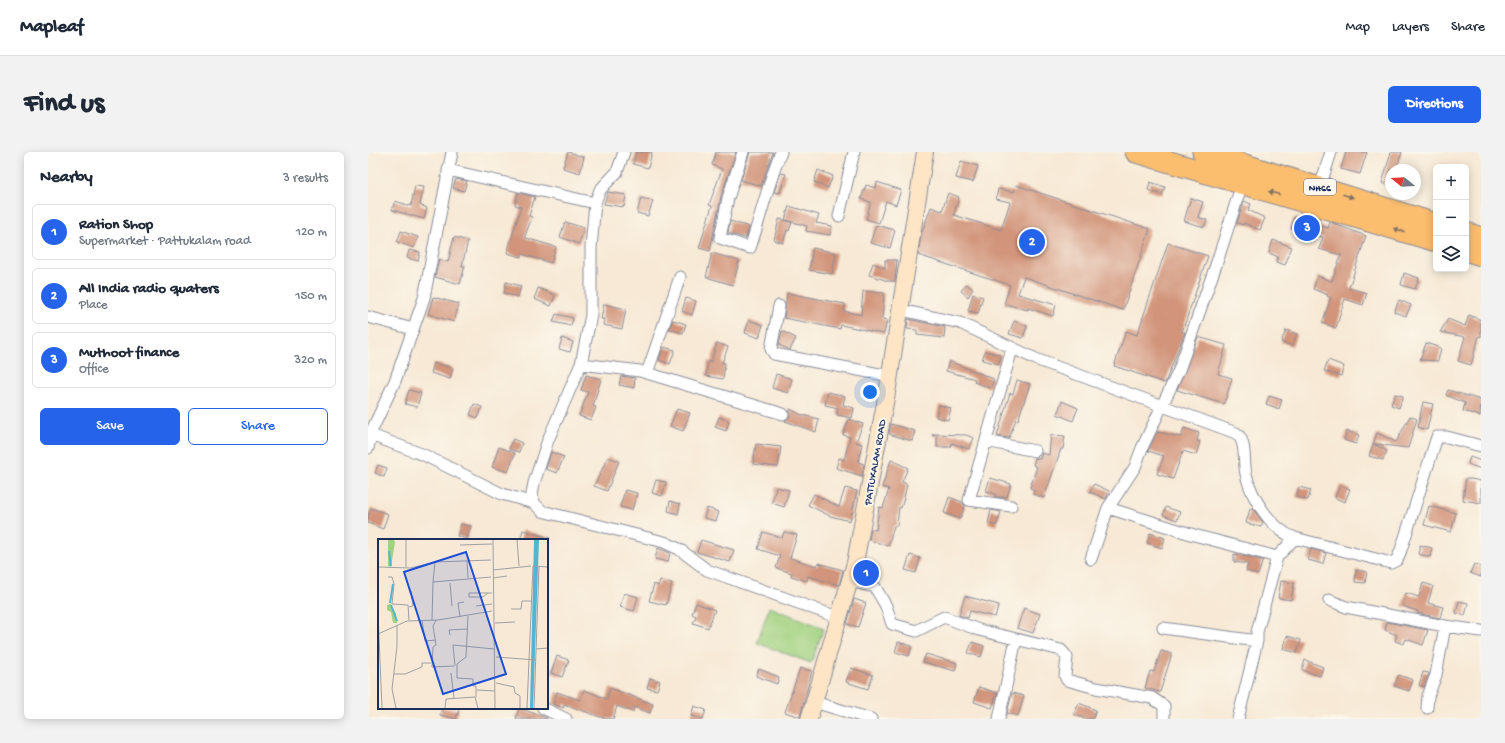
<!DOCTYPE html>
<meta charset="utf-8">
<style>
:root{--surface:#fff;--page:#f2f2f3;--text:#1f2937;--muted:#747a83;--line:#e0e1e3;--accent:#2563eb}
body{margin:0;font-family:"Gochi Hand",sans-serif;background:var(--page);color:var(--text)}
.controls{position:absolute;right:12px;top:12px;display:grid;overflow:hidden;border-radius:6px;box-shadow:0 2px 10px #0003}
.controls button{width:36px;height:36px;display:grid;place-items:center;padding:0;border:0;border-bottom:1px solid var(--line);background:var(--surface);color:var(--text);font:20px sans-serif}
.compass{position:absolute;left:1017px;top:12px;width:36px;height:36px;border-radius:50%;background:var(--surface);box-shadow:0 2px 10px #0003;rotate:288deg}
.you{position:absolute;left:502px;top:240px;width:14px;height:14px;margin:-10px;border:3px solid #fff;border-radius:50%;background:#1a73e8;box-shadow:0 0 0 6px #1a73e833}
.badge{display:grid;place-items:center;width:26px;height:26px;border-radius:50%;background:var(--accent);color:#fff;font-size:13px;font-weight:700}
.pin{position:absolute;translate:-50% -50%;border:2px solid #fff;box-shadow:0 1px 4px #0006}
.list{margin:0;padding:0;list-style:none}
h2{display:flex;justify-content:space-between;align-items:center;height:52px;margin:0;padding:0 16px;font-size:17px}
h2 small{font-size:13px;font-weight:400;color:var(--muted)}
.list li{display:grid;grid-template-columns:26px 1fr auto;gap:12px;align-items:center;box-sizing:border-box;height:56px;margin:0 8px 8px;padding:0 8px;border:1px solid var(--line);border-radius:6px}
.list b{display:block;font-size:15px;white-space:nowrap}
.list p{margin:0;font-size:13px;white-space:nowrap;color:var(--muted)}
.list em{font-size:13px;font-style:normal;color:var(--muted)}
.actions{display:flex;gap:8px;padding:12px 16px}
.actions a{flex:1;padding:9px 0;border:1px solid var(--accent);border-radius:6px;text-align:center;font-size:14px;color:var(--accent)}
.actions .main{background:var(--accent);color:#fff}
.icon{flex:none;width:22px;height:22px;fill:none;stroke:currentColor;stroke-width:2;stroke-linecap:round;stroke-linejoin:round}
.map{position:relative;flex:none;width:1113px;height:567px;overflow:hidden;border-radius:6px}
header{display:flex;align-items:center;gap:24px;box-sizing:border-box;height:56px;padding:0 20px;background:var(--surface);border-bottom:1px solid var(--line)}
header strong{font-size:19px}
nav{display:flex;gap:22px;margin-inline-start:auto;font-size:14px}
.intro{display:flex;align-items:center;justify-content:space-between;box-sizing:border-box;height:96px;padding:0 24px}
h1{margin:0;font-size:28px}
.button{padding:10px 18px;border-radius:6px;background:var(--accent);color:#fff;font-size:14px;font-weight:700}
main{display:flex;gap:24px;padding:0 24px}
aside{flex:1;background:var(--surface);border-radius:6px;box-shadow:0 2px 10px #0003}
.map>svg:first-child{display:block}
.green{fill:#a2d280;stroke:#5e806f}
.building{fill:#d2947a}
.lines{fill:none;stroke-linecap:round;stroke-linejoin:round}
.street-casing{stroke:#898c9a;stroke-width:13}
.secondary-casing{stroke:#898c9a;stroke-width:18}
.highway-casing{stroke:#898c9a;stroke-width:23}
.street{stroke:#fff;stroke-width:11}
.secondary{stroke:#fde5c5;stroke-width:16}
.highway{stroke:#fbbd6e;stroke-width:21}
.oneway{fill:#806f65}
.labels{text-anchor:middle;stroke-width:4;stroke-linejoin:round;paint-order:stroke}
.shield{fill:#fbf7ec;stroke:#5e6b89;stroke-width:1}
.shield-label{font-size:10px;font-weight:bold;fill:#1b2f5e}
.street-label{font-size:11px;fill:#1b2f5e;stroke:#fbf7ec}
.inset-river{fill:none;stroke:#54b5d3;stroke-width:2}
.inset-road{fill:none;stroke:#9f9fa5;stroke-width:1}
.view{fill:#1d4ed8;fill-opacity:0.15;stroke:#1d4ed8;stroke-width:2}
.inset-edge{fill:none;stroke:#1b2f5e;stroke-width:2}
</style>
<header>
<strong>Mapleaf</strong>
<nav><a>Map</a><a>Layers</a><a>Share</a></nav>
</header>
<div class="intro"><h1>Find us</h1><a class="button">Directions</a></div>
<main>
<aside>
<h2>Nearby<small>3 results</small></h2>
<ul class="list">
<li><span class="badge">1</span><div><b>Ration Shop</b><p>Supermarket · Pattukalam road</p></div><em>120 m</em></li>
<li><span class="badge">2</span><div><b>All India radio quaters</b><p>Place</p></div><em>150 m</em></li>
<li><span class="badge">3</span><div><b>Muthoot finance</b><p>Office</p></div><em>320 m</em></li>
</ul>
<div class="actions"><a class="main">Save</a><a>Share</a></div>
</aside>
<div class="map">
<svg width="1113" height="567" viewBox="0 0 1113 567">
<rect width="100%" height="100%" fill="#fbf7ec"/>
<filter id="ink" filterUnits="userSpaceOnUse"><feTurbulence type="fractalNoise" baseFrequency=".025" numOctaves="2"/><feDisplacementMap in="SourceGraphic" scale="8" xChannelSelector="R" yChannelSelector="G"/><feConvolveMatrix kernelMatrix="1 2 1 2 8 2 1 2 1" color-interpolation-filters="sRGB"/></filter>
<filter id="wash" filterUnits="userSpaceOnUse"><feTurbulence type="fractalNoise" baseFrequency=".012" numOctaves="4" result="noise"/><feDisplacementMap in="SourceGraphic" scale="16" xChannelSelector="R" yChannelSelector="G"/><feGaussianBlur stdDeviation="0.9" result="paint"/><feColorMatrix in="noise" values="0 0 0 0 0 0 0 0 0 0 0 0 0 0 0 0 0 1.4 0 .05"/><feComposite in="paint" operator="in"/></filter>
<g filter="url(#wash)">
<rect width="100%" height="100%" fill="#f7e9d5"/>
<path class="green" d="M401,455l55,21 -13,35 -54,-20z"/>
<g id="blocks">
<path class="building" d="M200,0l16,5 -4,16 -17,-5z
M268,0h16l-4,16 -15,-4z
M348,0h20l-15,44 -11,55 -11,-3 13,-42 -3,-1 13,-36 -10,-4z
M382,0h23l-12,34 -20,-6z
M978,0h21l-7,22 -19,-5z
M1023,0h11l-6,18h-5v16l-9,-3z
M593,9l17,5 -5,16 -17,-4z
M450,18l15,6 -5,12 -14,-6z
M413,21l5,1 -6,19 -6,-1z
M88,27l11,2 -3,10 -11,-3z
M509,30l24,8 -5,15 -10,-4 -7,22 -13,-4 5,-17 -10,-3 5,-14 10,3z
M782,30l15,5 -3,8 -14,-5z
M648,33l134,44 -27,81 -99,-33 -6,17 38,11 -3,11 -25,-8v2l-24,-6 6,-19 -92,-30 3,-20 10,-28 11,4 6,-18 11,4 -5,18 47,15 9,-28 -14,-3 2,-10 16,3z
M47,34l9,1 -4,18 7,3 -3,11 -32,-9 3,-9 16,5z
M240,40l18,3 -2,12 -20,-3z
M150,41l17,4 -6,19 3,1 -7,19 1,2 30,9 -5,16 -29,-9 -1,3 -14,-4 14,-46 -6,-2z
M273,46l12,3 -5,15 -11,-3z
M823,46l12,4 -5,15 9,3 -3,7 -20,-6z
M876,49l7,3 -3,6 17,8 -5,12 -16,-7 -1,2 -6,-2z
M421,54l30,9 -3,8 16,3 -2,9 -24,-4 1,-5 -22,-6z
M926,66l34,10 2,-6 36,14 -17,52 18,5 -4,12 -18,-6 -9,29 -14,-5 9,-25 -4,-2 1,-1 -15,-6 5,-13 14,5 9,-26 -22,-6 4,-12 -32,-8z
M411,67l13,3 -3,9 -2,-1 -4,13 -9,-3z
M362,69l19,6 -3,11 -18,-5z
M197,70l19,6 -5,16 -19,-7z
M508,73l19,5 -5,18 -20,-5z
M33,79l17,6 -4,11 -17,-6z
M86,85l14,4 -6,25h3l-5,18 -25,-7 4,-18 9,3z
M905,88l19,7 -7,18 -9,-3 2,-5 -9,-4z
M800,91l40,13 -26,76h3l-20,51 -51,-17 12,-35 11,4z
M445,96l23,5 -4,21 -23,-4z
M41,98l11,2 -2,9 -11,-3z
M344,101l27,8 -6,24 -27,-8z
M517,108h12l-2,21h-7l-19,-6 4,-12 12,5z
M1036,121l15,5 -4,11 -14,-4z
M138,130l15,4 -3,11 -14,-4z
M598,132l7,5 -5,8 -7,-6z
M170,136l17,7 -4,11 -17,-7z
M495,139l21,2 -2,26 5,1 -3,14 -43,-9 -1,4 -56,-11 3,-25 58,11 -1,7 17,4z
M605,142l10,3 -5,16 -10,-2z
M65,145l26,7 -5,18 -26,-8z
M318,146l10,3 -4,14 -10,-4z
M1031,148l12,5 -5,11 -12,-4z
M236,152l22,5 -4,20 -19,-4 1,-6h-3z
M188,162l17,4 -2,8 -18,-4z
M1101,163l12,5v17l-2,-1 -8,29 -13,-4 7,-24 -25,-5 8,-13 17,7z
M540,167l37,8 -1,11 -27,-3v-5l-10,-1z
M305,168l13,4 -3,9 -14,-4z
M381,168l14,5 -4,13 -14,-5z
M646,169l13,5 -4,12 -14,-4z
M918,178l11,4 -5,12 -11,-4z
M414,179l14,7 -6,12 -11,-5z
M830,185l28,8 -8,29 14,4 -8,26 -47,-14z
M194,186l11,4 -3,10 -11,-3z
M349,191l11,4 -6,16h3l-2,16 -17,-3 2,-15 3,1z
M1058,191l15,5 -3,13 -18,-1z
M295,195l12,3 -5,14 -11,-4z
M617,199l16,4 -2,9 -17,-4z
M960,208l16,6 -3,10 -17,-5z
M581,209l45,18 -4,9 -16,-6 1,-3 -29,-8z
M66,211l19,5 -3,11 -19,-6z
M408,222l16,5 -4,14 -16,-5z
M218,223l15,4 -8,27 3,1 -5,13 -12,-4 9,-24 -7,-2z
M253,224l14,2 -1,10 -15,-3z
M649,228l13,4 -12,36 -2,-1 -7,19 -12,-2 13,-43 3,1z
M41,238l12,3 -4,14 -12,-3z
M1080,238l33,10 -1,16 -17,-5 2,-8 -19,-8z
M460,240l17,4 -2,9 11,3 -2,10 -15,-3 1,-7 -13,-3z
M1027,242l8,2 -4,12 -8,-3z
M901,244l13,4 -3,9 -13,-5z
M694,249l16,7 -5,13 -16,-7z
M1055,250l10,2 -6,26 -9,-3z
M106,252l8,3 -4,11 -8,-3z
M571,253l12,3 -3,12 -12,-3z
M309,257l13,4 -7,18 -13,-5z
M422,257l12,6 17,4 -3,13 -31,-11 5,-5z
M1042,264l7,3 -9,29 -34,-4 13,7 -4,9 -14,-4 8,-23 19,9z
M351,265l10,4 -3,10 -11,-4z
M481,267l14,5 -7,18 6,2 -4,18 6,2 -2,12 -26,-8 3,-10 5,2 6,-23 -7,-2z
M523,272l24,7 -3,10 -23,-7z
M816,276l15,5 -2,8 3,1 -4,13 -13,-4 -10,28 -16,-5 7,-18 -16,-5 9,-19 24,5z
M979,279l12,4 -3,9 -12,-4z
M565,282l33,1 8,3 -5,11 -17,-6 -1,4h-14v-10l-5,-2z
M683,283l14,1 -2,13h-2l-17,49 -11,-4 1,-4 -4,-2 7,-21 -4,-2 2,-7 5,1 2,-6 7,2z
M145,287l9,4 -3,9 -10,-3z
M388,292l25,3 -3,20 -25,-3z
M131,295l16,6 -7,19 -16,-5z
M183,300l13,5 -7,16 -11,-4z
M240,305l11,4 -12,30 -13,-5z
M1102,305l11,4v8l-13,-5z
M523,308l17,8 -6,14 5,2 -3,14 -3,10 -2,-1 -2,19h-3l-6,20 -19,-6 2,-11 5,1 3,-23 4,1 6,-19 -7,-2z
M10,313l9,3 -3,9 -9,-4z
M622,326l21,6 -4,13h-12l1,-3 -10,-3z
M1098,326l15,3v22l-18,-3z
M288,328l10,2 -4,14 -10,-3z
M726,332l15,7 -3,8 -16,-7z
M972,333l10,4 -5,13 -10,-4z
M408,335l13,3 -5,17 -12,-4z
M931,335l12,3 -3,10 -12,-3z
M477,336l12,3 -7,30 -20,-5 -22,-11 6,-11 25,13z
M257,338l12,3 -5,17 -12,-3z
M581,345l13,5 3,4 -5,13 -16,-6z
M302,349l10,3 -2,10 -10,-3z
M1061,354l27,7 -5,19 -27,-7z
M798,355l14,5 -3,8 -14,-5z
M3,356l17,6 -5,15 -15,-6v-7z
M339,356l12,4 -3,9 -12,-3z
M882,357l4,1 9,12 -2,5 -15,-4z
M623,358l10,2 -5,14 -8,-3z
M93,372l10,2 -4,13 -10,-3z
M155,378l27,8 -1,2h-29z
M395,380l19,6 2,-6 13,3 -7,23 27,8 1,-3 25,7 -4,15 -31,-9 -1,5 -16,-5 1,-3 -16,-5 4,-12 -22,-7z
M782,381l15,5 -3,10 -15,-5z
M333,388l33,10 -4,12 -33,-10z
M1052,393l12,3 -2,9 -12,-3z
M290,396l12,5 -2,9 -13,-3z
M943,397l15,4 -3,11 -15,-4z
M866,402l29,6 -5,15 -12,-4 2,-7 -14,-2z
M542,403l10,3 -4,15 -11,-3z
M1106,412l7,3v10l-11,-4z
M988,418l11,2 -2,11 -10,-1z
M292,428l12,3 -6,22 -17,-4 5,-17 4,2z
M913,429l13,2 -3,17 -13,-2z
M1055,431l10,3 -5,17 15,4 -3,11 -23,-5 1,-2 -16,-5 4,-13 13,4z
M256,441l14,4 -4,14 -14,-4z
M597,444l34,9 -4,12 -25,-6 -2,7 -9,-3z
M486,447l12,4 -8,24 -11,-3z
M1091,449l9,2 -3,13 -9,-3z
M328,451l19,7 -7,18 -15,-5 3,-7 -4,-2z
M656,456l16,6 -7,19 -16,-5z
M1019,470l41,8 -5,15 -17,-6 -2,5 -9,-3 2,-6 -12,-5z
M919,484l14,4 -4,13 -14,-4z
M530,490l14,4 -3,10 -14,-4z
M604,490l12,4 -3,11 -13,-4z
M793,499l11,3 -12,38 -15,-4 5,-17 4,1z
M558,502l31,9 -2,8 -32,-9z
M189,504l12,4 -7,17 -11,-4z
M937,508l18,7 -3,9 -18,-6z
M432,516l12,3 -12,46 -15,-5z
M483,516l22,7 -5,14 -22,-7z
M391,517l20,8 -2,7 -21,-8z
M1055,520l6,1 -5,14 -5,-2z
M1031,523l14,5 -4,11 -15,-5z
M282,526l10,3 -3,9 -10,-2z
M611,535l18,6 -5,15 -18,-6z
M242,536l43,16 -3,9 -16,-6 -1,5 -16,-6 -4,13h-7l-42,-15 -1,4 -10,-4 4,-12 23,8 4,-10 23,9z
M644,541l12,3 -6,20 -11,-3z
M711,551l17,7 -3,9h-8l-11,-5z
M326,554l12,4 -3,9 -12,-3z
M74,556l17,2 -3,9 -16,-4z
M151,556l28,10v1h-31z"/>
</g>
</g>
<g filter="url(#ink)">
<use href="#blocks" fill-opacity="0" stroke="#898c9a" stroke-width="1"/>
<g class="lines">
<defs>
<path id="street" d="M256,0l-7,20 -17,18 -5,13 -4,45v67l-10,49 -33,76 -14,43 -2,11 2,9 8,8 122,31 15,7 28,21 133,48
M375,0l-15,46 -8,40 30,10c11,-32 18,-65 31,-96
M80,18l147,33
M874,32l-25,78 -38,108 -37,78 -7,19 -27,41 86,27 83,22 18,-19
M952,35l11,-35
M471,64l15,-64
M411,154l-8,43 3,5 116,22
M533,158l59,13 78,37 198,73c11,8 7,28 10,41 5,24 26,56 49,64l96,25 6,-3 4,-10 36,-113h10l34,9
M0,165l45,12
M213,212l59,7 143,43
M279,221l33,-96
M3,283l53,20 78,39 32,9
M618,289l49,10
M0,296l4,-18 23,-49 29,-83 28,-146
M643,354l-42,-6 43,-151
M723,407l17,-51
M481,429l26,6 11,19 6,18 24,7 28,-14 35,13 82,20 6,7 -2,19 2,4 29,8 56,10 12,8v13
M961,448l17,7 99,19 36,5
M795,476l94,13
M446,550l57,17
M175,556l23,11
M1059,556l1,-12 8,-21 9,-49
M631,567l17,-80
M870,567l19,-78v-9l20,-75"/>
<path id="secondary" d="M441,567l46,-156 33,-176 37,-235"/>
<path id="highway" d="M768,0l300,89
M835,0l233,72
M1098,81l15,5
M1098,98l15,5"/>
</defs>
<use href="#street" class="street-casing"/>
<use href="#secondary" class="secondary-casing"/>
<use href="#highway" class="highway-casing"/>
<use href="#street" class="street"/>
<use href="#secondary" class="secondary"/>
<use href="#highway" class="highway"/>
</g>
<defs><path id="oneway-solid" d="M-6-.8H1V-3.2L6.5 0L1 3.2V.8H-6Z"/></defs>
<g class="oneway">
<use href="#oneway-solid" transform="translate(906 41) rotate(-163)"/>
<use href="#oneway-solid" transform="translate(980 44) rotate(18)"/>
<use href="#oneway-solid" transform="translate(1031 78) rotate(-163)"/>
</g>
</g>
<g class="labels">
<rect class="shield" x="936" y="27" width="32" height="16" rx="3"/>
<g class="shield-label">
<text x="952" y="39">NH66</text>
</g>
<g class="street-label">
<text transform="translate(506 310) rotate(-80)" y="4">PATTUKALAM ROAD</text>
</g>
</g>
<g transform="translate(10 387)">
<rect width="170" height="170" fill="#f7e9d5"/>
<path d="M10,1h6l1,2 -4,25 -3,-1zM13,65l5,10 1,9h-4l-2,-11 -4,-2v-5z" fill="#a2d280"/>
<path d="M156,1h5l-6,168h-3z" fill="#54b5d3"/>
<path class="inset-river" d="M11,12l2,15M12,64l3,-19M13,66l6,16"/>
<path class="inset-road" d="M28,1v27M115,1l2,168M139,1l2,26M82,6l32,-1M89,22l1,17M155,27l15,1M1,28l31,1 26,-6 55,-2M115,31l38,-4M10,38h4l2,7 -2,20 16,1 1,15M115,39l14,-2M55,43l2,-20M72,44l2,23M110,54l-5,4h-14v-4h23M98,67l16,-2M31,68l4,-1 -2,-15M133,70h10l1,-8h10M0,73l4,96M90,77l-2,41 -9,7v14l16,1v7h3v11M82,78l-2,-14 6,-1M44,81l3,21 11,-1M54,81l1,-38 58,-5M58,81l-3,6 3,19 -3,2 -1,20 22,-1M117,84l20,-1M0,95l29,-13 31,-1 54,-9M72,96l-1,-5 18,-1M158,110l12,-1M118,118l40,3M77,127l-2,-21 41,4M73,134l3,25M16,135h11l17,-7v-4h9M118,144l18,4 1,6 5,3v12M99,151l18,1M18,169l-4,-19 5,-43v-21M67,169l1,-9 29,-2 3,11M149,169l6,-142M156,169l5,-142"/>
<path class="view" d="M88,13l40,122 -63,20 -39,-122z"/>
<rect width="170" height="170" class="inset-edge"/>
</g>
</svg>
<div class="controls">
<button>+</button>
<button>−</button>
<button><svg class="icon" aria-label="layers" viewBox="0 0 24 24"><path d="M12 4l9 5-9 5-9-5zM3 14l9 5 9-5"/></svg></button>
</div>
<svg class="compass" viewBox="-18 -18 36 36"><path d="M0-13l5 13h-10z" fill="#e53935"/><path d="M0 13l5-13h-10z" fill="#747a83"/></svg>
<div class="you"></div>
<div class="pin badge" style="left:498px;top:421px">1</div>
<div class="pin badge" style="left:664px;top:90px">2</div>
<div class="pin badge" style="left:939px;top:76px">3</div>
</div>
</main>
